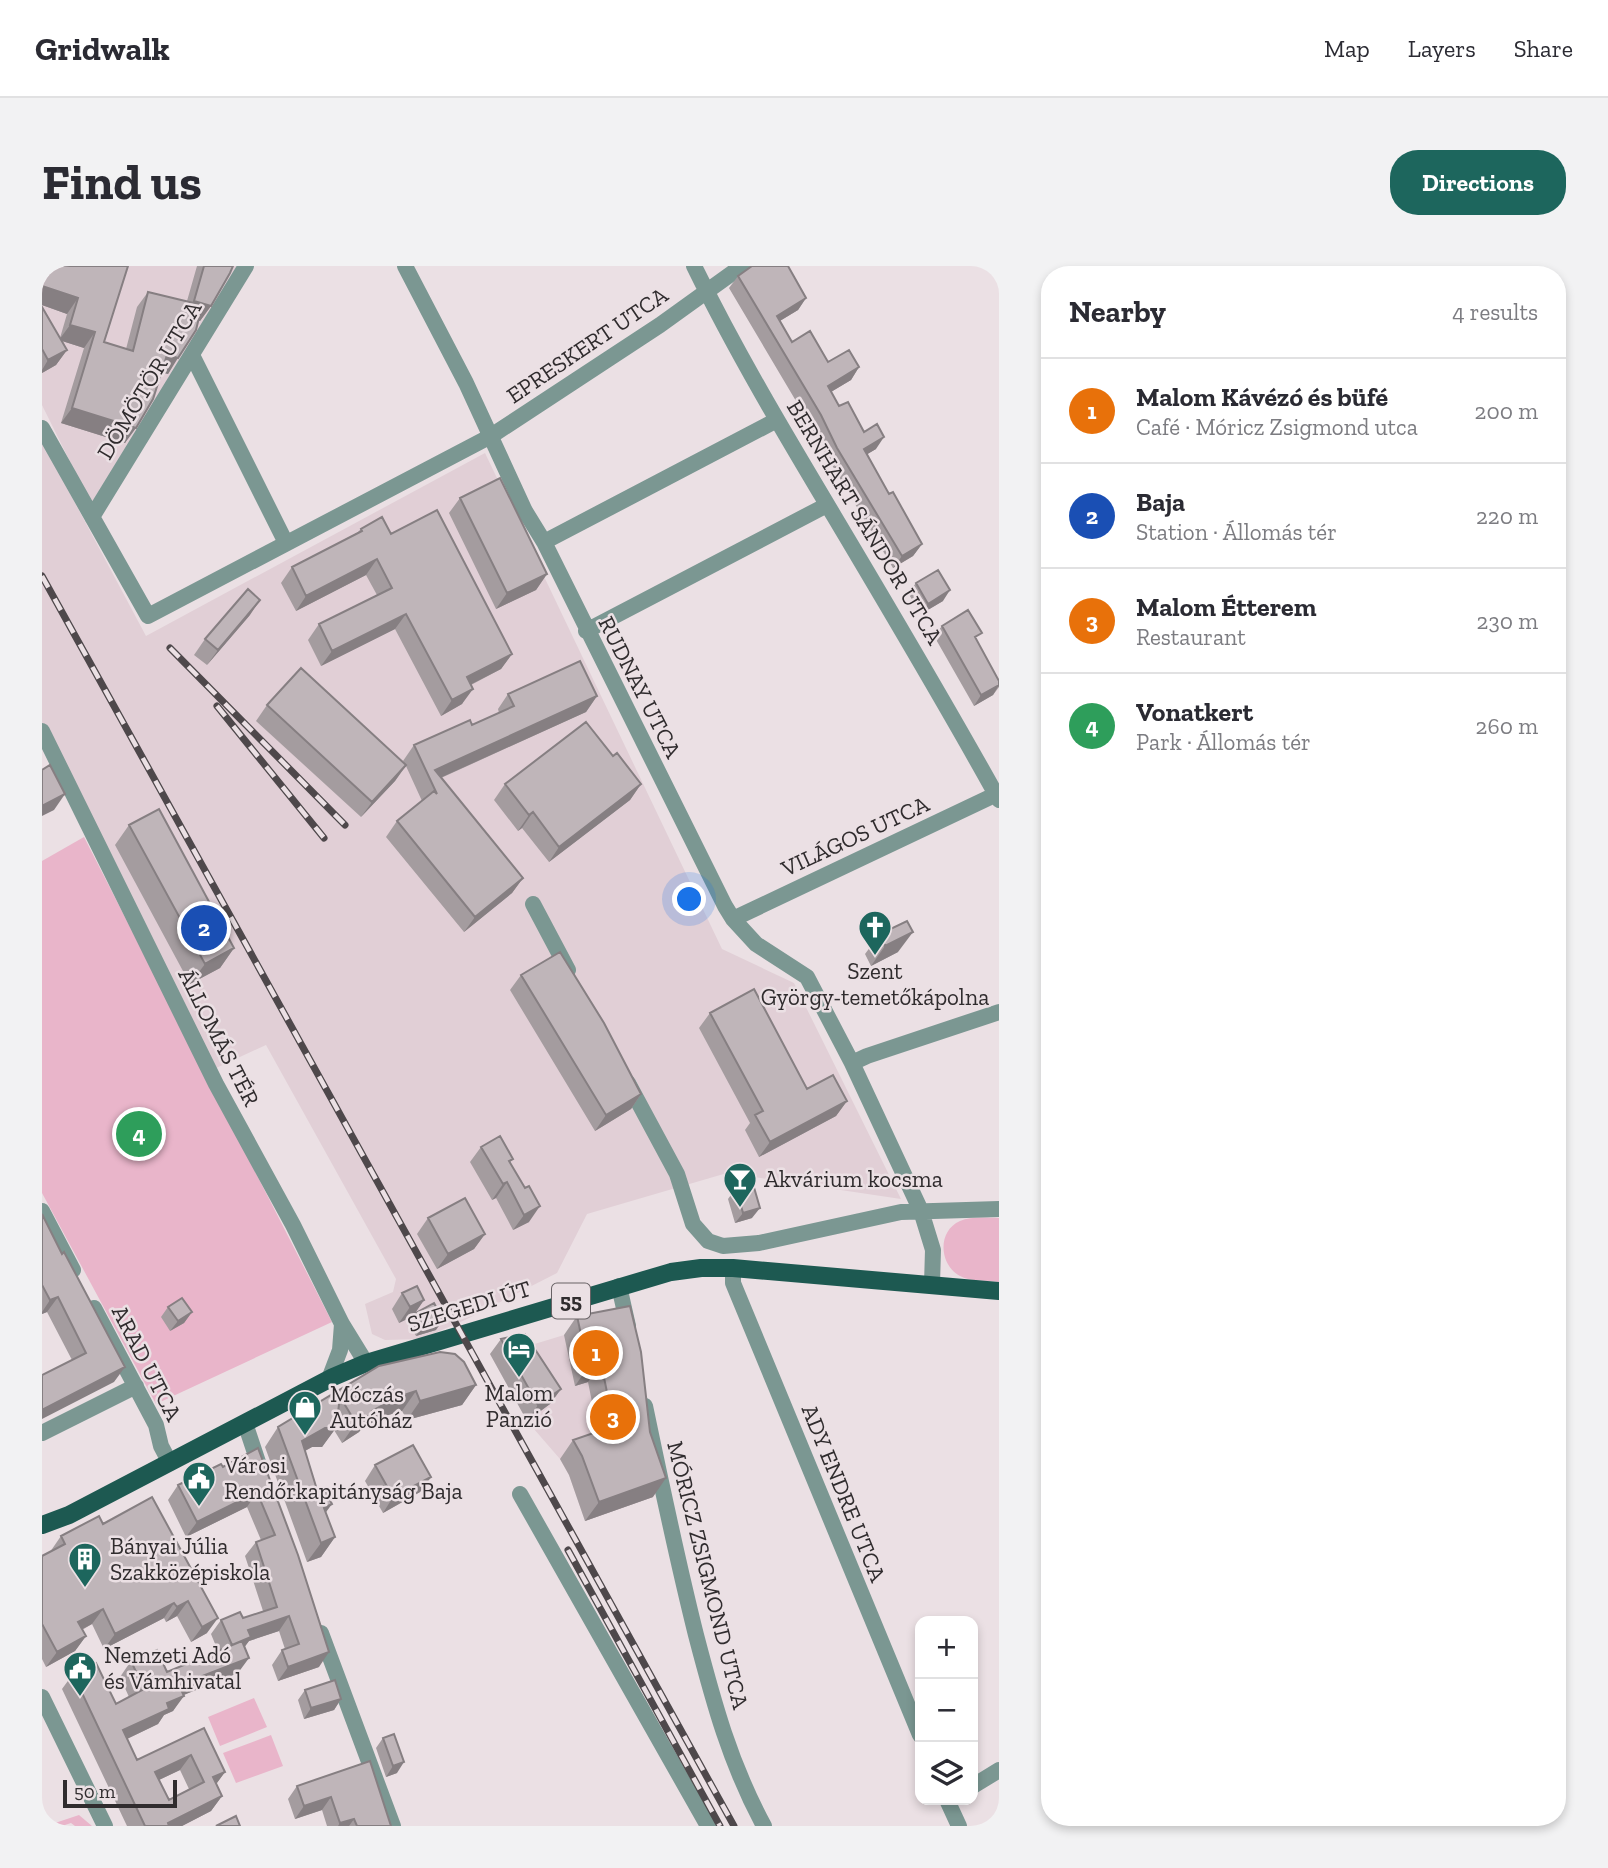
<!DOCTYPE html>
<meta charset="utf-8">
<style>
:root{--surface:#fff;--page:#f2f2f3;--text:#2b2b33;--muted:#7c7c81;--line:#e1e1e2;--accent:#1d665d}
body{margin:0;font-family:"Zilla Slab",serif;background:var(--page);color:var(--text)}
.controls{position:absolute;right:21px;bottom:21px;display:grid;overflow:hidden;border-radius:14px;box-shadow:0 4px 10px #0003}
.controls button{width:63px;height:63px;display:grid;place-items:center;padding:0;border:0;border-bottom:2px solid var(--line);background:var(--surface);color:var(--text);font:35px sans-serif}
.scale{position:absolute;left:21px;bottom:18px;width:114px;box-sizing:border-box;padding-left:7px;border:4px solid #302c2e;border-top:0;font-size:19px;line-height:24px;white-space:nowrap;color:#302c2e;-webkit-text-stroke:5px #ebe0e4;paint-order:stroke}
.you{position:absolute;left:648px;top:634px;width:24px;height:24px;margin:-18px;border:5px solid #fff;border-radius:50%;background:#1a73e8;box-shadow:0 0 0 10px #1a73e833}
.badge{display:grid;place-items:center;width:46px;height:46px;border-radius:50%;background:var(--accent);color:#fff;font-size:23px;font-weight:700}
.pin{position:absolute;translate:-50% -50%;border:4px solid #fff;box-shadow:0 2px 7px #0006}
.list{margin:0;padding:0;list-style:none}
h2{display:flex;justify-content:space-between;align-items:center;height:91px;margin:0;padding:0 28px;font-size:30px}
h2 small{font-size:23px;font-weight:400;color:var(--muted)}
.list li{display:grid;grid-template-columns:46px 1fr auto;gap:21px;align-items:center;box-sizing:border-box;height:105px;padding:0 28px;border-top:2px solid var(--line)}
.list b{display:block;font-size:26px;white-space:nowrap}
.list p{margin:0;font-size:23px;white-space:nowrap;color:var(--muted)}
.list em{font-size:23px;font-style:normal;color:var(--muted)}
.icon{flex:none;width:38px;height:38px;fill:none;stroke:currentColor;stroke-width:2;stroke-linecap:round;stroke-linejoin:round}
.map{position:relative;flex:none;width:957px;height:1560px;overflow:hidden;border-radius:28px}
header{display:flex;align-items:center;gap:42px;box-sizing:border-box;height:98px;padding:0 35px;background:var(--surface);border-bottom:2px solid var(--line)}
header strong{font-size:33px}
nav{display:flex;gap:38px;margin-inline-start:auto;font-size:24px}
.intro{display:flex;align-items:center;justify-content:space-between;box-sizing:border-box;height:168px;padding:0 42px}
h1{margin:0;font-size:49px}
.button{padding:18px 32px;border-radius:28px;background:var(--accent);color:#fff;font-size:24px;font-weight:700}
main{display:flex;gap:42px;padding:0 42px}
aside{flex:1;background:var(--surface);border-radius:28px;box-shadow:0 4px 10px #0003}
.map>svg:first-child{display:block}
.built{fill:#e1cfd6}
.green{fill:#e9b5ca}
.lines{fill:none;stroke-linecap:round;stroke-linejoin:round}
.minor{stroke:#7b9792;stroke-width:16}
.major{stroke:#1d5951;stroke-width:18}
.rail-casing{stroke:#4e484b;stroke-width:7}
.rail{stroke:#ebe0e4;stroke-width:4.5;stroke-dasharray:13;stroke-linecap:butt}
.wall{fill:#a49c9f;fill-rule:evenodd}
.shaded-wall{fill:#867f82}
.building{fill:#bfb5b9;stroke:#867f82;stroke-width:2;fill-rule:evenodd}
.labels{text-anchor:middle;stroke-width:5;stroke-linejoin:round;paint-order:stroke}
.shield{fill:#ebe0e4;stroke:#686265;stroke-width:2}
.shield-label{font-size:21px;font-weight:bold;fill:#302c2e}
.street-label{font-size:23px;fill:#302c2e;stroke:#ebe0e4}
.poi-label{font-size:23px;fill:#302c2e;stroke:#ebe0e4;text-anchor:start}
</style>
<header>
<strong>Gridwalk</strong>
<nav><a>Map</a><a>Layers</a><a>Share</a></nav>
</header>
<div class="intro"><h1>Find us</h1><a class="button">Directions</a></div>
<main>
<div class="map">
<svg width="957" height="1560" viewBox="0 0 957 1560">
<rect width="100%" height="100%" fill="#ebe0e4"/>
<path class="built" d="M0,0h196l-147,238 -49,-99z
M0,175l104,195 339,-183 237,496 72,34 107,216 -174,-26 -140,41 -30,59 -92,47 -44,19 -36,1 -13,-6 -7,-30 28,-12 3,-13 -130,-234 -52,24 -172,-339z
M522,1069l72,116 17,46 -68,24 -16,-46 -9,-16 -33,-38 -37,-67 25,-4z"/>
<path class="green" d="M42,571l248,485 -176,82 -114,-211v-332z
M957,952v64c-12,-2 -28,0 -39,-6 -21,-11 -23,-45 0,-55 11,-5 27,-3 39,-3z
M212,1432l13,29 -47,19 -12,-29z
M229,1469l12,31 -47,17 -13,-30z
M37,1549l13,11h-17l-4,-3 -9,3h-16z"/>
<g class="lines">
<path class="minor" d="M363,0l61,117 59,128 19,31 181,364 8,13 23,25 51,33 45,86 69,148 12,39 -1,34
M652,0c42,86 91,168 140,250 56,94 112,188 165,284
M150,89l94,188
M0,162l106,188 343,-180 169,-111 82,-59
M50,251l154,-251
M502,276l233,-122
M544,365l241,-126
M0,465l174,353 77,141 49,99 24,39
M491,638l35,66
M691,653l266,-126
M810,797l15,-7 132,-44
M586,817l49,91 16,50 15,17 15,5 36,-3 142,-31 98,-3
M0,945l31,59
M691,1002v15l187,452
M577,1020l9,40
M52,1042l62,117 5,21 9,17
M287,1113l11,-29 2,-26
M603,1140c16,77 32,153 51,229 18,69 34,128 68,191
M203,1157l16,48
M0,1167l94,-47
M478,1228l188,332
M279,1367l72,193
M0,1431l63,129
M931,1520l26,-16
M905,1534l12,26"/>
<path class="major" d="M0,1259l27,-10 264,-138 33,-14 305,-91 30,-4h32l266,23"/>
<defs>
<path id="rail" d="M0,310l692,1250
M128,382l175,177
M175,440l107,132
M526,1284l152,276"/>
</defs>
<use href="#rail" class="rail-casing"/>
<use href="#rail" class="rail"/>
</g>
<path class="wall" d="M86,0l-24,76 22,7 11,-42 11,-15 39,9 10,-35h36l-22,40 -11,15h-2l-30,53 -6,-2 -37,71 -64,-20 23,-75 -22,-7 5,9 -11,15 -14,8v-66l18,31 7,-24 -25,-9z
M696,10l68,22 -8,12 -18,11 12,21 36,20 31,5 -8,13 -20,12 8,14 25,26 12,17 -9,5 22,40 33,50 -9,12 -20,12 -64,-108 -17,-32 -83,-140z
M418,232l87,76 -11,16 -40,19 -47,-96z
M319,263l30,5 121,120 -11,15 -30,16 -9,19 -21,12 -46,-87 -74,37 -13,-26 11,-16 58,-29 -11,-20 -70,36 -15,-28 11,-16 65,-34z
M874,317l27,18 -22,13 -13,-21z
M208,349l-43,50 -13,-10 11,-16z
M900,360l57,55v6l-6,8 -19,11 -40,-70z
M466,428l89,2 -11,16 -145,66 82,100 -11,15 -48,39 -78,-95 11,-16 25,-20 -16,-35 -11,15 -34,36 -105,-96 11,-16 138,59 -2,-3 11,-16 58,-20 27,-12 -1,-4z
M571,490l28,28 -11,16 -81,62 -27,-34 -4,3 -24,-31 11,-16z
M87,559l105,123 -14,20 -30,16 -75,-139z
M838,668l18,18 -27,14 -6,-12z
M479,709l120,119 -10,15 -36,22 -85,-141z
M668,747l97,76 40,12 -11,15 -77,41 -14,-27 5,-7 -51,-95z
M439,881l32,12 -3,3 19,60 -16,8 -17,-32 -4,2 -22,-38z
M694,922l16,30 -17,5 -7,-24z
M0,948l72,168 -42,-22 -25,-48 -5,2z
M386,952l57,16 -11,15 -37,20 -20,-35z
M360,1027l22,7 -11,16 -14,7 -7,-14z
M588,1040l23,191 -68,24 -16,-46 -9,-16 13,-19 25,-8 -10,-50 -13,4 -11,-51 13,-19z
M126,1041l24,5 -8,11 -14,8 -9,-14z
M374,1047l20,17 -20,6 -7,-12z
M459,1073l60,50 -11,15 -23,17 -37,-67z
M337,1100l97,19 -14,20 -55,15 -5,-9 -17,5 -23,12 -3,4 -17,11 -8,-13 -12,17h-10l-7,4 13,42 17,44 -14,20 -14,5 -42,-115 13,-20z
M216,1182l61,219 -41,14 -6,-16 10,-15 3,-1 -6,-18 -30,10 -5,6 -6,26 -55,22 -10,16 -9,4 -6,9 -31,15 10,21 67,-32 21,44 -9,12 6,12 -11,15 -29,15h-55l-65,-137 11,-15 43,30 13,-7 -9,-20 11,-16 36,11 51,-21 -7,-17 10,-14 22,-2 20,-7 -18,-55 11,-14 5,-2 -14,-33 -61,30 -18,-37 10,-15 45,-18zM138,1504l9,19 -20,11 -10,-20z
M333,1199l56,12 -11,15 -37,21 -18,-32z
M110,1231l55,136 -16,9 -14,-26 -11,6 -2,-4 -60,31 -12,-25 -10,6 4,6 -11,15 -29,16 -4,-8v-103l8,-4 11,-16 42,-12z
M263,1424l36,9 -7,11 -30,9 -6,-19z
M341,1472l14,35 -11,4 -10,-29z
M328,1495l21,65h-64l-5,-16 -27,9 -7,-20 9,-13z"/>
<path class="shaded-wall" d="M0,20l36,12 -11,16 -25,-9z
M764,32l-8,12 -30,18 9,-12z
M152,35l17,5 -11,15 -17,-5z
M28,59l25,7 -11,16 -25,-8z
M25,84l-11,15 -14,8v-3l6,-10z
M125,89l11,3 -10,16 -12,-3z
M817,101l-8,13 -32,19 9,-13z
M30,142l64,20 -11,15 -64,-20z
M842,171l-8,12 -20,12 8,-12z
M880,278l-9,12 -20,12 9,-12z
M335,293l-11,16 -70,36 10,-15z
M505,308l-11,16 -40,19 11,-16z
M908,324l-7,11 -22,13 7,-10z
M218,334l-10,15 -43,50 11,-15z
M364,348l-11,15 -74,37 11,-15z
M470,388l-11,15 -45,23 11,-15z
M957,419l-6,10 -19,11 7,-11z
M431,423l-11,15 -21,12 11,-16z
M555,430l-11,16 -155,70 4,-12z
M364,499l-11,16 -34,36 11,-15z
M599,518l-11,16 -81,62 10,-15z
M23,528l-11,16 -12,6v-10z
M491,546l-11,16 -4,3 11,-16z
M481,612l-11,15 -48,39 11,-15z
M871,666l-15,20 -27,14 14,-20z
M192,682l-14,20 -30,16 15,-20z
M599,828l-10,15 -36,22 11,-16z
M805,835l-11,15 -77,41 11,-15z
M465,916l-11,16 -4,2 11,-16z
M498,940l-11,16 -16,8 11,-15z
M718,942l-8,10 -17,5 8,-10z
M443,968l-11,15 -37,20 11,-15z
M16,1031l-11,15 -5,2v-2l8,-12z
M382,1034l-11,16 -14,7 11,-16z
M150,1046l-8,11 -14,8 8,-10z
M401,1054l-7,10 -20,6 7,-10z
M559,1097l-13,19 -13,4 13,-19z
M83,1101l-11,15 -72,37v-9z
M434,1119l-14,20 -55,15 13,-19z
M519,1123l-11,15 -23,17 11,-16z
M374,1125l-14,20 -17,5 -23,12 -3,4 -17,11 14,-20 16,-12 26,-14z
M283,1162h11l-14,19h-10l-22,12 12,-18z
M389,1211l-11,15 -37,21 10,-16z
M624,1212l-13,19 -68,24 14,-19z
M215,1226l-10,15 -61,30 11,-15z
M290,1238l-14,19 6,-15z
M293,1271l-14,20 -14,5 14,-19z
M146,1335l-11,15 -11,6 11,-15z
M132,1337l-10,15 -60,31 11,-15z
M61,1343l-11,15 -25,13 11,-15z
M247,1350l-10,15 -30,10 -8,11 -19,8 26,-30z
M176,1352l-11,15 -16,9 11,-15z
M44,1370l-11,15 -29,16 11,-15z
M287,1386l-10,15 -41,14 10,-14z
M207,1392l-11,15 -69,28 10,-16z
M142,1430l-11,15 -9,4 -6,9 -46,22 11,-16 44,-27z
M299,1433l-7,11 -30,9 7,-11z
M149,1489l-11,15 -36,17 11,-15z
M362,1496l-7,11 -11,4 7,-11z
M183,1506l-11,15 -1,-10z
M180,1530l-11,15 -29,15h-17l3,-3z
M289,1531l-9,13 -27,9 9,-13z
M312,1553l-5,7h-11l2,-3z"/>
<path class="building" d="M0,0h86l-24,76 29,9 15,-59 54,13 -6,25 -18,28 -11,-3 -14,44 -17,29 -64,-20 23,-76 -25,-7 8,-27 -36,-12z
M162,0h29l-3,7 -19,33 -17,-5z
M710,0h36l18,32 -29,18 15,26 18,-11 18,31 21,-12 10,17 -31,19 11,20 9,-4 16,30 13,-8 7,13 -20,12 25,45 4,-2 29,52 -20,12 -65,-108 -16,-33 -83,-139z
M0,41l25,43 -19,10 -6,-11z
M458,212l47,96 -40,19 -47,-95z
M395,244l75,144 -45,23 6,12 -21,11 -46,-86 -74,37 -13,-27 73,-36 -15,-29 -71,37 -14,-29 70,-36 -1,-2 21,-12 9,17z
M896,304l12,20 -22,14 -12,-21z
M206,323l12,11 -42,50 -13,-11z
M926,344l14,23 -7,4 24,44v4l-18,10 -39,-69z
M538,395l17,35 -162,74 88,108 -48,39 -78,-96 37,-30 3,3 -23,-49 56,-25 2,5 42,-19 -6,-12z
M259,402l105,97 -34,37 -105,-97z
M544,456l27,34 4,-3 24,31 -82,63 -26,-35 -4,3 -24,-31z
M8,499l15,29 -23,12v-36z
M117,543l75,139 -29,16 -76,-139z
M865,655l6,11 -28,14 -5,-12z
M518,686l44,71 37,71 -35,21 -85,-140z
M712,723l53,100 26,-14 14,26 -77,41 -15,-27 8,-4 -53,-98z
M458,870l13,23 -4,2 16,27 4,-2 11,20 -16,9 -17,-33 -4,2 -22,-37z
M711,918l7,24 -17,5 -7,-25z
M423,932l20,36 -37,20 -20,-36z
M0,948l20,40 2,-2 61,115 -83,43v-35l44,-22 -28,-56 -8,3 -8,-15z
M375,1020l7,14 -14,7 -8,-14z
M140,1032l10,14 -14,9 -10,-14z
M392,1037l9,17 -20,6 -7,-13z
M588,1040l11,46 9,80 16,46 -67,24 -17,-46 -9,-16 41,-14 -13,-63 -13,4 -11,-51z
M483,1068l36,55 -23,16 -37,-66z
M398,1086l15,2 9,8 12,23 -56,16 -4,-10 -18,6 -26,14 1,2 -17,10 -16,-26 -4,31h-11l-23,13 16,52 7,-3 7,14 -8,4 11,29 -14,6 -43,-116 101,-61z
M371,1179l18,32 -38,20 -18,-32z
M216,1182l40,107 31,97 -41,15 -6,-17 17,-6 -10,-28 -41,14 3,7 -19,8 -11,-25 19,-8 3,6 34,-11 -21,-65 19,-7 -18,-43 -60,30 -19,-37 43,-21 2,3z
M110,1231l66,121 -16,9 -14,-26 -11,6 -3,-4 -59,31 -12,-25 -25,13 8,14 -29,16 -15,-28v-68l23,-12 -4,-8 38,-20 4,8z
M200,1375l7,17 -70,27 5,11 -17,7 2,6 -46,21 14,30 67,-32 21,44 -12,5 9,19 -54,27 1,3h-24l-72,-152 23,-11 20,41 28,-15 -13,-28 26,-11 10,22zM149,1489l13,27 -35,18 -14,-28z
M293,1414l6,19 -30,9 -6,-18z
M352,1468l10,28 -11,4 -10,-28z
M328,1495l21,65h-34l-3,-7 -14,4 -9,-26 -27,9 -7,-20z
M194,1550l4,10h-24z"/>
<defs>
<symbol id="church-pin" viewBox="-11 -11 22 30"><path d="M0 17L-7.5 6A9.5 9.5 0 1 1 7.5 6Z" fill="#1d665d" stroke="#ebe0e4"/><path d="M-1.2-6h2.4v3.5h3.3v2.4h-3.3V6h-2.4V-.1h-3.3v-2.4h3.3Z" fill="#fff"/></symbol>
<symbol id="bar-pin" viewBox="-11 -11 22 30"><path d="M0 17L-7.5 6A9.5 9.5 0 1 1 7.5 6Z" fill="#1d665d" stroke="#ebe0e4"/><path d="M-6-5H6L.8 .8V4.5H3.5V6h-7V4.5H-.8V.8Z" fill="#fff"/></symbol>
<symbol id="hotel-pin" viewBox="-11 -11 22 30"><path d="M0 17L-7.5 6A9.5 9.5 0 1 1 7.5 6Z" fill="#1d665d" stroke="#ebe0e4"/><path d="M-6-4.5h1.5V1H6V5H4.5V3h-9V5H-6ZM-4 0a1.8 1.8 0 1 1 3.6 0ZM.5 0V-2.5h3Q6-2.5 6 0Z" fill="#fff"/></symbol>
<symbol id="shop-pin" viewBox="-11 -11 22 30"><path d="M0 17L-7.5 6A9.5 9.5 0 1 1 7.5 6Z" fill="#1d665d" stroke="#ebe0e4"/><path d="M-5-2.5h2.3a2.7 3.5 0 0 1 5.4 0H5L5.5 6h-11ZM-1.5-2.5h3a1.5 2.3 0 0 0-3 0Z" fill="#fff"/></symbol>
<symbol id="civic-pin" viewBox="-11 -11 22 30"><path d="M0 17L-7.5 6A9.5 9.5 0 1 1 7.5 6Z" fill="#1d665d" stroke="#ebe0e4"/><path d="M-.6-6.5H3V-4.5H.6V-3L4-1V1h2V6H-6V1h2V-1L-.6-3ZM-1.2 2.5V6h2.4V2.5Z" fill="#fff"/></symbol>
<symbol id="building-pin" viewBox="-11 -11 22 30"><path d="M0 17L-7.5 6A9.5 9.5 0 1 1 7.5 6Z" fill="#1d665d" stroke="#ebe0e4"/><path d="M-4-6H4V6H1V3H-1V6H-4ZM-2.5-4.3h1.7v1.8h-1.7ZM.8-4.3h1.7v1.8H.8ZM-2.5-1h1.7V.8h-1.7ZM.8-1h1.7V.8H.8Z" fill="#fff"/></symbol>
</defs>
<g fill-rule="evenodd">
<use href="#church-pin" x="814" y="642" width="38" height="52"/>
<use href="#bar-pin" x="679" y="894" width="38" height="52"/>
<use href="#hotel-pin" x="458" y="1064" width="38" height="52"/>
<use href="#shop-pin" x="244" y="1122" width="38" height="52"/>
<use href="#civic-pin" x="138" y="1193" width="38" height="52"/>
<use href="#building-pin" x="24" y="1274" width="38" height="52"/>
<use href="#civic-pin" x="19" y="1383" width="38" height="52"/>
</g>
<g class="labels">
<rect class="shield" x="510" y="1017.5" width="38" height="35" rx="5"/>
<g class="shield-label">
<text x="529" y="1042">55</text>
</g>
<g class="street-label">
<text transform="translate(545 79) rotate(-34)" y="8">EPRESKERT UTCA</text>
<text transform="translate(107 114) rotate(-59)" y="8">DÖMÖTÖR UTCA</text>
<text transform="translate(823 256) rotate(59)" y="8">BERNHART SÁNDOR UTCA</text>
<text transform="translate(598 421) rotate(63)" y="8">RUDNAY UTCA</text>
<text transform="translate(813 570) rotate(-25)" y="8">VILÁGOS UTCA</text>
<text transform="translate(177 771) rotate(63)" y="8">ÁLLOMÁS TÉR</text>
<text transform="translate(427 1040) rotate(-17)" y="8">SZEGEDI ÚT</text>
<text transform="translate(105 1097) rotate(63)" y="8">ARAD UTCA</text>
<text transform="translate(802 1227) rotate(68)" y="8">ADY ENDRE UTCA</text>
<text transform="translate(666 1309) rotate(76)" y="8">MÓRICZ ZSIGMOND UTCA</text>
</g>
<g class="poi-label">
<text x="833" y="713" text-anchor="middle">Szent<tspan x="833" dy="26">György-temetőkápolna</tspan></text>
<text x="722" y="921">Akvárium kocsma</text>
<text x="477" y="1135" text-anchor="middle">Malom<tspan x="477" dy="26">Panzió</tspan></text>
<text x="288" y="1136">Móczás<tspan x="288" dy="26">Autóház</tspan></text>
<text x="182" y="1207">Városi<tspan x="182" dy="26">Rendőrkapitányság Baja</tspan></text>
<text x="68" y="1288">Bányai Júlia<tspan x="68" dy="26">Szakközépiskola</tspan></text>
<text x="62" y="1397">Nemzeti Adó<tspan x="62" dy="26">és Vámhivatal</tspan></text>
</g>
</g>
</svg>
<div class="controls">
<button>+</button>
<button>−</button>
<button><svg class="icon" aria-label="layers" viewBox="0 0 24 24"><path d="M12 4l9 5-9 5-9-5zM3 14l9 5 9-5"/></svg></button>
</div>
<div class="scale">50 m</div>
<div class="you"></div>
<div class="pin badge" style="left:554px;top:1087px;background:#e8710a">1</div>
<div class="pin badge" style="left:162px;top:662px;background:#1a4fb4">2</div>
<div class="pin badge" style="left:571px;top:1151px;background:#e8710a">3</div>
<div class="pin badge" style="left:97px;top:868px;background:#2e9e5b">4</div>
</div>
<aside>
<h2>Nearby<small>4 results</small></h2>
<ul class="list">
<li><span class="badge" style="background:#e8710a">1</span><div><b>Malom Kávézó és büfé</b><p>Café · Móricz Zsigmond utca</p></div><em>200 m</em></li>
<li><span class="badge" style="background:#1a4fb4">2</span><div><b>Baja</b><p>Station · Állomás tér</p></div><em>220 m</em></li>
<li><span class="badge" style="background:#e8710a">3</span><div><b>Malom Étterem</b><p>Restaurant</p></div><em>230 m</em></li>
<li><span class="badge" style="background:#2e9e5b">4</span><div><b>Vonatkert</b><p>Park · Állomás tér</p></div><em>260 m</em></li>
</ul>
</aside>
</main>
